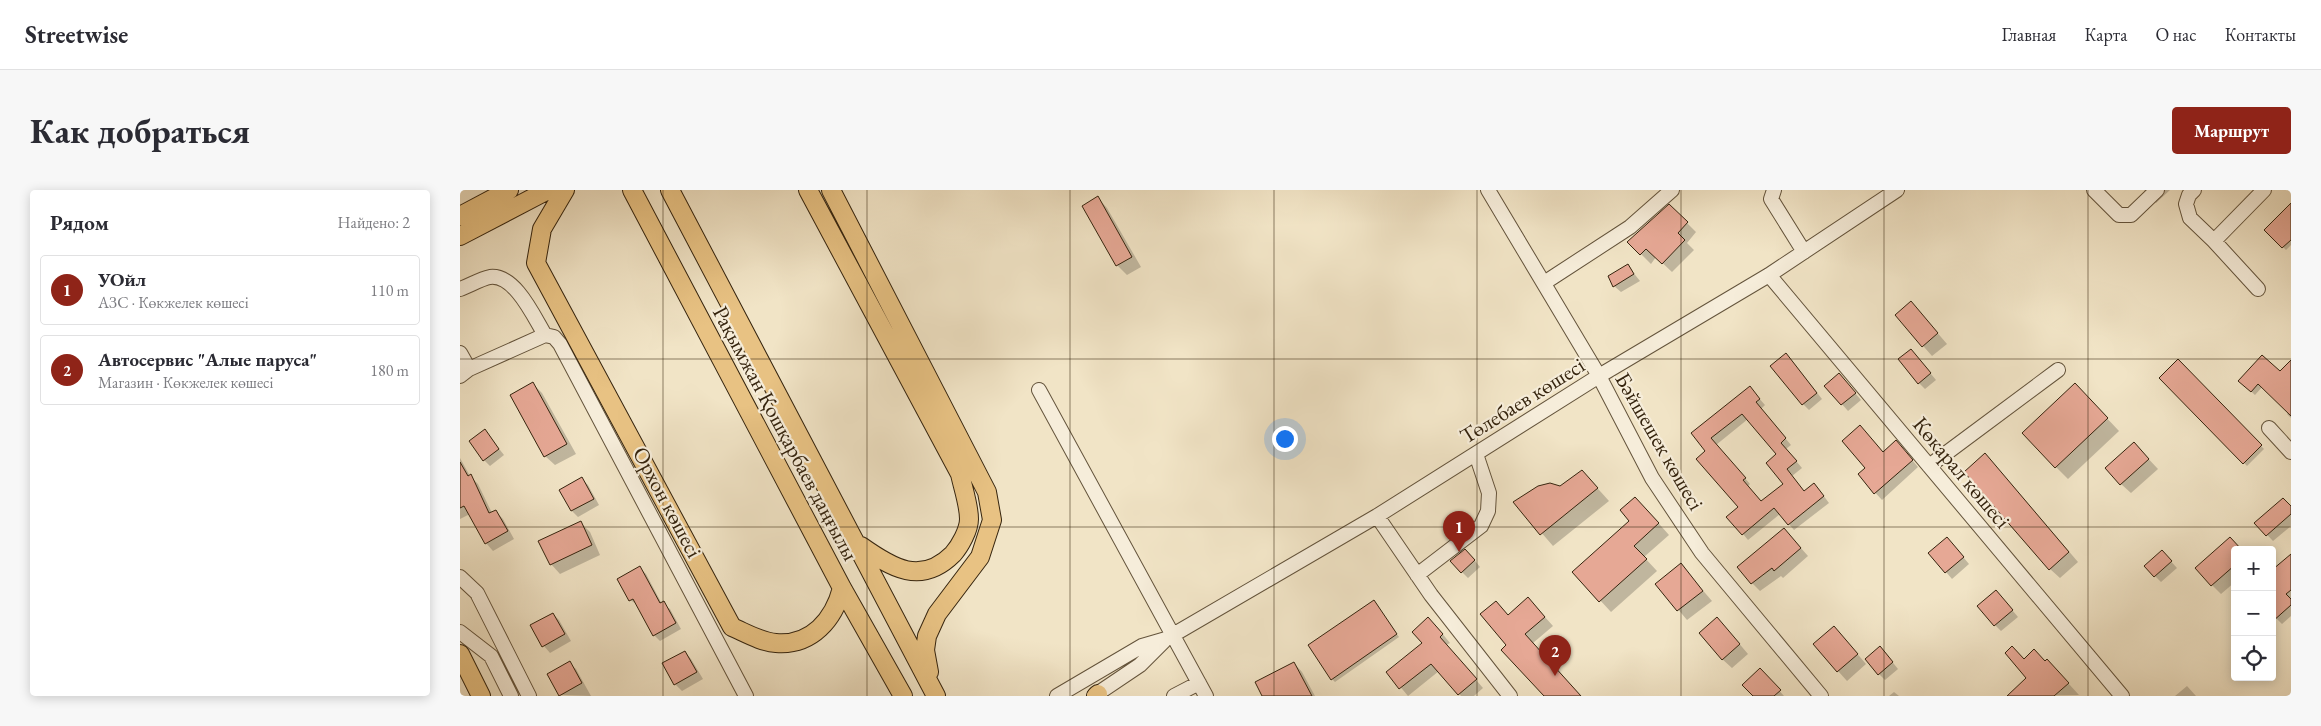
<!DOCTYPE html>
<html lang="ru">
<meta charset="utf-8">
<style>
:root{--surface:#fff;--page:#f7f7f7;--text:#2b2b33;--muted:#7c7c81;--line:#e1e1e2;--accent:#8f2418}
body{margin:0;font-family:"EB Garamond",serif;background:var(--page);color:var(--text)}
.controls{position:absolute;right:15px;bottom:15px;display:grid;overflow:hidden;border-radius:5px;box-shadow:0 2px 12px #0003}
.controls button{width:45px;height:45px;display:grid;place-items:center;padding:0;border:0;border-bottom:1px solid var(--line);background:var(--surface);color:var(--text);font:25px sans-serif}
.you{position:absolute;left:824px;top:248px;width:18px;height:18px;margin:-12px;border:4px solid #fff;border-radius:50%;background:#1a73e8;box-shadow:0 0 0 8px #1a73e833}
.badge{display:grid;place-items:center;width:32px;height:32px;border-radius:50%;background:var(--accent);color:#fff;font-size:16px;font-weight:700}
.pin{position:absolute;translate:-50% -41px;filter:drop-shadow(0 1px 2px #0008)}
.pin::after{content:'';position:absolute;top:26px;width:18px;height:15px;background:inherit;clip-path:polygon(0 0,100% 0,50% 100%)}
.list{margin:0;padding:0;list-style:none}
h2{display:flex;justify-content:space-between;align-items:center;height:65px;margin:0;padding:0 20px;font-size:21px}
h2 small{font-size:16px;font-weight:400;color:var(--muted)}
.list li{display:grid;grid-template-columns:32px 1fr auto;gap:15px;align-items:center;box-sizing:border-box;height:70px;margin:0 10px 10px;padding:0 10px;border:1px solid var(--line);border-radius:5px}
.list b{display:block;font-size:19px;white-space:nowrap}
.list p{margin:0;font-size:16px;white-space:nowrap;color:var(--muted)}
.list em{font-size:16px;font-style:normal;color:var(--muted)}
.icon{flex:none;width:28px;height:28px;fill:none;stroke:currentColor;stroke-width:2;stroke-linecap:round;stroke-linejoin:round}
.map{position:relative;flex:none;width:1831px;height:506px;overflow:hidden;border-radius:5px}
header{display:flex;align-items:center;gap:30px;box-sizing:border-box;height:70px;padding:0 25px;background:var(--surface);border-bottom:1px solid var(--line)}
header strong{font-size:24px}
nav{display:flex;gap:28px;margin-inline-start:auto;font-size:18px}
.intro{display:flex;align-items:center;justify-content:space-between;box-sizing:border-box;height:120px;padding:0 30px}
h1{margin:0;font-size:35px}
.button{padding:12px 22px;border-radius:5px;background:var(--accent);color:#fff;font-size:18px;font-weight:700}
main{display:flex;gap:30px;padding:0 30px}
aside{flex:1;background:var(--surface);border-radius:5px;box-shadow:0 2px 12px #0003}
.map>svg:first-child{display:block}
.shadow{fill:#0003;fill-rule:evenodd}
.building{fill:#e6a895;stroke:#35240e;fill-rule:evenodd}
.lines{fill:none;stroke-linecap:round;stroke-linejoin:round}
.minor-casing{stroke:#64543c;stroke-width:16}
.major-casing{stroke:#35240e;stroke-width:20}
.minor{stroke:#f6edda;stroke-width:14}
.major{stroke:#e8c283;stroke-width:18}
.grid{fill:none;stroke:#35240e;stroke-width:1;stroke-opacity:0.55}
.labels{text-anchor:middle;stroke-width:4.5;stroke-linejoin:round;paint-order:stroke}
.street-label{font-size:22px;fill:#35240e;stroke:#f6edda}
</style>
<header>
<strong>Streetwise</strong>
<nav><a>Главная</a><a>Карта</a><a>О нас</a><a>Контакты</a></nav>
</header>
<div class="intro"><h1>Как добраться</h1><a class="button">Маршрут</a></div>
<main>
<aside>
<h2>Рядом<small>Найдено: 2</small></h2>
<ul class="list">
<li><span class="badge">1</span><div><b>УОйл</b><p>АЗС · Көкжелек көшесі</p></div><em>110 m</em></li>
<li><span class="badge">2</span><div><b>Автосервис &quot;Алые паруса&quot;</b><p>Магазин · Көкжелек көшесі</p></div><em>180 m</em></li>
</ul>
</aside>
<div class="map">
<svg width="1831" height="506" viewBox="0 0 1831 506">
<rect width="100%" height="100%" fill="#f1e4c6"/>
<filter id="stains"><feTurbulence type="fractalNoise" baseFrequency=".004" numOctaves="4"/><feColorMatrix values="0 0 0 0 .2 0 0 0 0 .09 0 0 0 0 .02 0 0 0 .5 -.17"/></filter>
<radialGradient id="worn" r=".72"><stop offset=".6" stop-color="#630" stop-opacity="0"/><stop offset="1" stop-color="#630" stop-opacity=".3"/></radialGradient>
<path class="shadow" d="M1684,0h26l-14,13z
M638,8l9,10 34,59 -14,8 -10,-10z
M1831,15v40l-5,5 -20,-20z
M1227,33l9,9 -9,11 7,7 -22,22 -16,-15 -5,7 -22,-22z
M1168,76l12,15 -19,11 -7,-6z
M1451,112l36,42 -15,12 -36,-41z
M1457,167l19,23 -11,9 -6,-6z
M1332,171l30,38 -13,11 -6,-6z
M1718,171l86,88 -17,17 -86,-88z
M1831,172v56l-4,-4 2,-2 -26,-26 -8,9 -15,-14 40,-8z
M1379,184l22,26 -13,11 -22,-25z
M72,193l10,10 34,61 -21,11 -10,-9z
M1290,198l15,17 -4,4 30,36 -5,4 16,19 -10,8 13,16 15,-1 9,12 -35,27 -14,-16 -32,26 -5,-6 -3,-27 -33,-55 -14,-19zM1288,229l30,35 7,30 -23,18 -14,-16 2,-2 -34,-39z
M1627,207l32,34 -51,48 -12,-12z
M1400,236l24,27 18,-5 16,19 -36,33 -23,-25 8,-7z
M25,241l19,24 -14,11 -6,-6z
M1683,263l15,16 -27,24 -10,-9z
M0,268l10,18 8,8 14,29 3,-2 8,8 11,20 -21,12 -7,-8 -16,-29 -10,5z
M1534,274l84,98 -18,16 -10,-9z
M1122,281l27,30 -56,45 -38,-44 15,-11 20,-6 10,2z
M122,289l6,6 11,20 -21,12 -6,-6 -11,-21z
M1831,317v19l-18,15 -17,-18z
M1186,319l23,26 -25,22 13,14 -46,41 -37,-40z
M121,333l9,9 10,23 -40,19 -9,-10z
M1324,339l24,27 -25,22 -2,-2 -21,15 -8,-8z
M1770,348l5,12v32l-14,12 -9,-9z
M1493,355l16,19 -17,15 -22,-26z
M1831,365v61l-9,8 -10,-10z
M1012,367l8,10 -12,11 -6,-6z
M1708,368l9,10 -16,14 -6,-6z
M1221,375l31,36 -25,19 -30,-36z
M180,378l6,6 16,30 8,5 11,20 -21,12 -6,-6 -16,-30 -8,-5z
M1542,408l16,19 -17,14 -6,-6z
M916,414l23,33 -64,45 -3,-3z
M1076,417l17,19 -20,17 -25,2 1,-29z
M93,424l6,6 12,21 -21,12 -6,-7 -12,-20z
M976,436l14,17 -4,2 37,43 -9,8h-13l-22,-25 -31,25 -20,-24 36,-29z
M1266,438l22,26 -16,14 -10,-9z
M1383,447l23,27 -19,17 -9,-10z
M225,462l6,7 12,20 -21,12 -7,-7 -11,-20z
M1426,464l12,15 -13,11 -6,-6z
M1585,472l13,10 21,23 -72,1z
M109,473l7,6 15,27 -31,-1z
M834,473l8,9 13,24h-52z
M1306,486l18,20h-30z
M1727,496l9,10h-21z
M1434,502l5,4h-10z"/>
<path class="building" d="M638,6l34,61 -16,9 -34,-60z
M1831,13v37l-9,8 -18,-18z
M1209,14l19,18 -10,11 7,7 -23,24 -16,-15 -6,6 -13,-13z
M1168,74l6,10 -21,13 -5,-11z
M1451,111l27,32 -16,14 -27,-32z
M1451,159l20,24 -13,11 -20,-25z
M1326,163l31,40 -15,12 -32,-39z
M1802,165l18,16 11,-11v56l-33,-32 -7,8 -13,-11z
M1718,169l84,86 -19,19 -84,-86z
M1379,183l17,20 -15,12 -17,-19z
M73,192l34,62 -23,13 -34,-62z
M1615,193l33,35 -53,50 -33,-35z
M1290,196l10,13 -4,3 30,36 -5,5 16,18 -10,8 17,22 10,-8 10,13 -36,29 -14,-17 -32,27 -16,-18 12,-10 -42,-48 9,-8 -14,-18zM1282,224l34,40 -10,9 17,21 -22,17 -18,-21 3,-2 -35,-40z
M1400,235l23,27 13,-12 17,20 -39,34 -16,-20 7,-6 -23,-27z
M25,239l14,20 -16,12 -14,-20z
M1674,252l15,17 -29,26 -15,-17z
M1525,263l84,99 -20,18 -85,-98z
M0,272l8,14 3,-2 18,39 7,-3 12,21 -23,13 -21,-38 -4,2z
M1122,280l16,18 -58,47 -27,-33 25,-16 12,-3 10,3z
M122,287l12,22 -23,12 -12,-21z
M1175,307l24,26 -25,23 13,13 -48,43 -27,-30 57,-51 -9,-11z
M1823,308l8,8v8l-25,22 -12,-13z
M121,331l11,24 -42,20 -12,-24z
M1324,338l17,20 -27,23 -2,-3 -21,16 -14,-17z
M1487,347l17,20 -19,16 -17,-20z
M1770,347l12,13h-7v15l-24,21 -16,-18z
M1005,359l10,11 -14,13 -11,-12z
M1702,360l10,11 -18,16 -10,-11z
M1831,364v36l-5,4 5,5v6l-19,17v-52z
M1221,373l22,28 -26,20 -22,-27z
M180,376l20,37 4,-2 12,22 -23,13 -20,-37 -4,2 -12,-22z
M1536,400l17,20 -19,16 -17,-20z
M1068,407l17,20 -20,17 56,62h-37l-43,-46 5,-5 -26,-31 16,-13 12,14z
M914,410l23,34 -66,46 -23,-35z
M93,423l12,21 -23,13 -12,-22z
M968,427l15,17 -3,3 37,42 -19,16 -27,-31 -32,25 -13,-17 36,-29 -10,-11z
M1257,427l23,27 -18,16 -23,-27z
M1374,436l24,28 -21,18 -24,-28z
M1420,456l13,16 -15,13 -13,-16z
M1552,456l12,13 10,-10 11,12 2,-2 22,24 -15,13h-47l19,-18 -21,-25z
M225,461l12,21 -23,13 -12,-22z
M110,471l12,22 -23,13 -12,-22z
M834,472l18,34h-50l-7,-14z
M1300,478l21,22 -7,6h-21l-11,-11z"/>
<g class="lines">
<defs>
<path id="minor" d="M1028,0l111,186 53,102 50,75 119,143
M1314,0l-3,9 33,53
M1634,0l25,25h12l26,-25
M1734,0l-5,5 -3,9 4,14 24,23 44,48
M1754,51l50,-51
M1309,85l353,421
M1084,93l86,-56 42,-37
M0,99c9,-3 20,-10 30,-12 25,-3 44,40 55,58
M85,145l9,2 6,7 186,352
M0,163l9,16 -9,7
M9,179l76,-34
M579,200l167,306
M1809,238l22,24
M1469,276l129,-96
M917,326l54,79 79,101
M957,385l64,-49 7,-15 1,-18 -13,-39
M0,387l17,16 52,103
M0,442l31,24 20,40
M597,506l85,-50 24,-7 211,-123 222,-140 170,-101 128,-85
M634,506l46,-31 24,-24
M714,506l25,-13"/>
<path id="major" d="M105,0l-23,39 -6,34 196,364c14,6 29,15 44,16 36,3 58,-24 66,-55
M172,0l210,398 61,108
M210,0l266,506
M348,0l152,284c3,14 9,31 9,45 0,11 -9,27 -16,35 -32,32 -61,14 -92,-8
M371,0l156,302 5,28 -12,37 -43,57 -10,22 -2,14 4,22
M0,26l49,-26
M0,46l88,-46
M0,464l21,42
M636,506l2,-2"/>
</defs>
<use href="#minor" class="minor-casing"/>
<use href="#major" class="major-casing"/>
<use href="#minor" class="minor"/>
<use href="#major" class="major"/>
</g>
<path class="grid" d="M203,0v506M407,0v506M610,0v506M814,0v506M1017,0v506M1221,0v506M1424,0v506M1628,0v506M0,169h1831M0,337h1831"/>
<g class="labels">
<g class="street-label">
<text transform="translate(1062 210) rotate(-32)" y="8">Төлебаев көшесі</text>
<text transform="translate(326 243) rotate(62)" y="8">Рақымжан Қошқарбаев даңғылы</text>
<text transform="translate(1200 251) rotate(60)" y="8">Бәйшешек көшесі</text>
<text transform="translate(1502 282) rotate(50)" y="8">Көкарал көшесі</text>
<text transform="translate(208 312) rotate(62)" y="8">Орхон көшесі</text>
</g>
</g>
<rect width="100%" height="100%" filter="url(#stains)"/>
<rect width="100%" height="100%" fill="url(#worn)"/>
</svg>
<div class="controls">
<button>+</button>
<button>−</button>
<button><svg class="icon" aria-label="locate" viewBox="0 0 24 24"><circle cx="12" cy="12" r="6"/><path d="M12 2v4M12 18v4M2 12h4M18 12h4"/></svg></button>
</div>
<div class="you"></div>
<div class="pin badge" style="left:999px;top:362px">1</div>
<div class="pin badge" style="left:1095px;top:486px">2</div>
</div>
</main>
